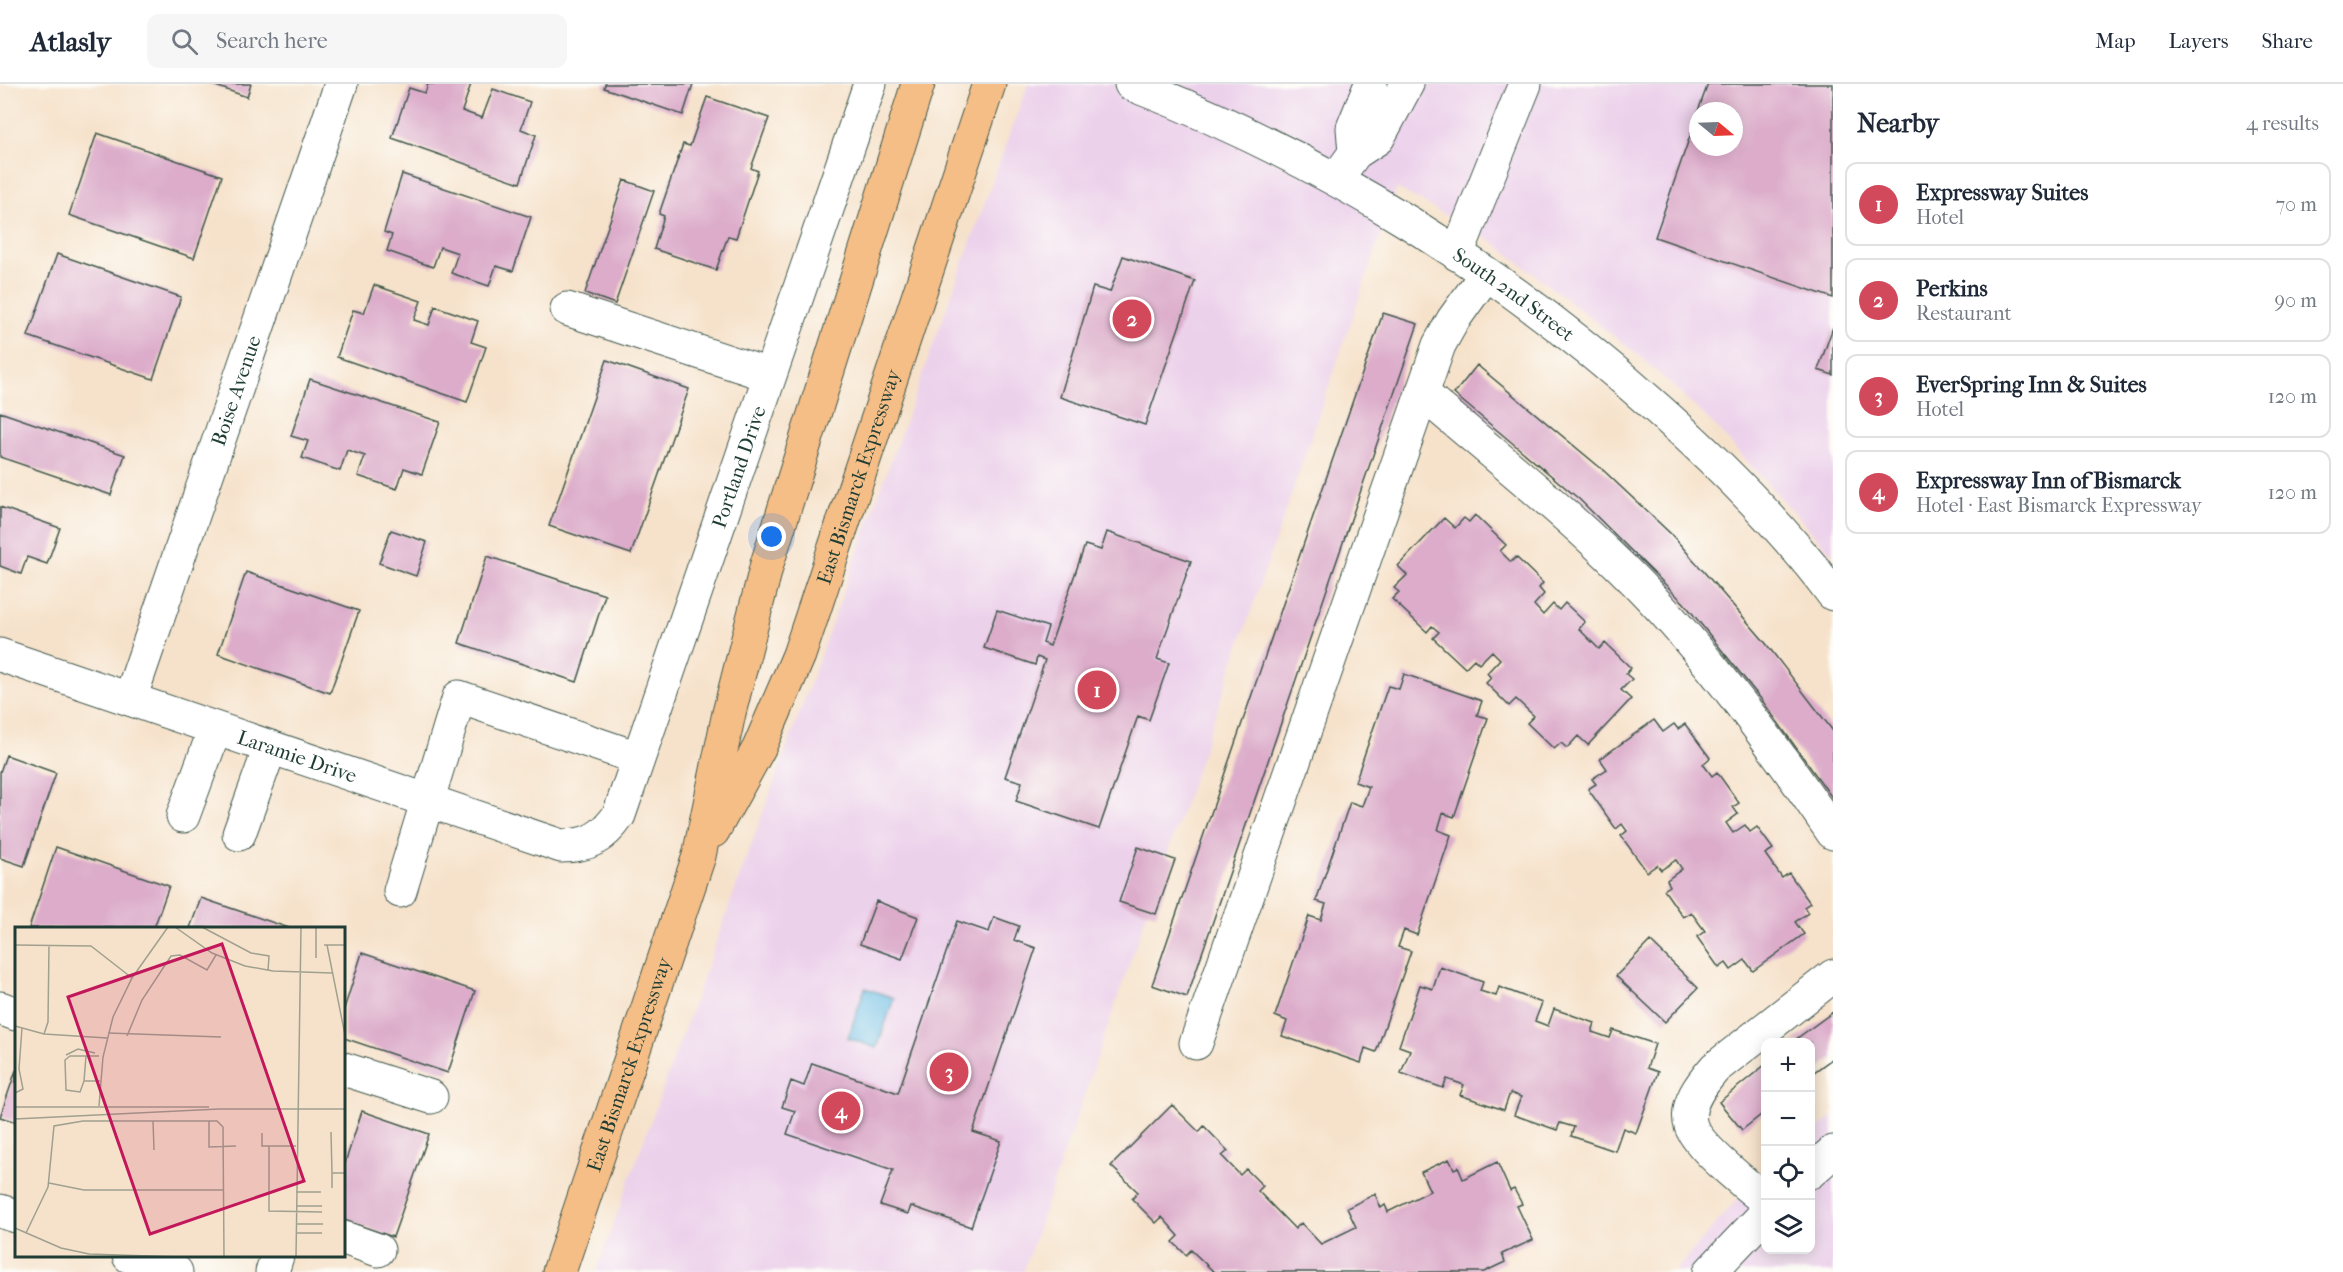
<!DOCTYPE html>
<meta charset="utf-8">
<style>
:root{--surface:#fff;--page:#f6f6f7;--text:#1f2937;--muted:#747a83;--line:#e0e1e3;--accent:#d1495b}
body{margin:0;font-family:"IM FELL French Canon",serif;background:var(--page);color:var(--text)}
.controls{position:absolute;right:18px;bottom:18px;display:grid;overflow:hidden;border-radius:12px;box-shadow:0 3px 15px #0003}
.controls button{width:54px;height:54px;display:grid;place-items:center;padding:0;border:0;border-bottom:2px solid var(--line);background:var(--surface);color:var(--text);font:30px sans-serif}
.compass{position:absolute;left:1689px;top:18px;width:54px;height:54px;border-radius:50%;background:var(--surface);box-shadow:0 3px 15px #0003;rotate:109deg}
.you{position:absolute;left:772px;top:453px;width:21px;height:21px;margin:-15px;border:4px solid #fff;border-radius:50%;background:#1a73e8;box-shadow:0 0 0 9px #1a73e833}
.badge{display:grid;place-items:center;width:39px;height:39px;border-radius:50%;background:var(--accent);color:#fff;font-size:20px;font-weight:700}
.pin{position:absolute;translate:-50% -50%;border:3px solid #fff;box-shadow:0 2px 6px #0006}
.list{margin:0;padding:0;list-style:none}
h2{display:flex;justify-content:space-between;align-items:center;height:78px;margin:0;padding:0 24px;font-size:26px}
h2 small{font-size:20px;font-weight:400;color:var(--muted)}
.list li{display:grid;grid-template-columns:39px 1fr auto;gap:18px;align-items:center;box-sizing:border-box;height:84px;margin:0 12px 12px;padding:0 12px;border:2px solid var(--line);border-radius:12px}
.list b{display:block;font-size:22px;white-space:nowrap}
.list p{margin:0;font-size:20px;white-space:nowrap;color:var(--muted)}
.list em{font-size:20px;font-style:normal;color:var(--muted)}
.icon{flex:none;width:33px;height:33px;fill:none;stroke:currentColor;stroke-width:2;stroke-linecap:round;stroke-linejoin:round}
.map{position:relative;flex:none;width:1833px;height:1188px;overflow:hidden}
header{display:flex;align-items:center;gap:36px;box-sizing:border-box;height:84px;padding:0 30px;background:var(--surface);border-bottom:2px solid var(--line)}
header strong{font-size:28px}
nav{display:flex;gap:33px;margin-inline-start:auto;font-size:21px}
.search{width:420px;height:54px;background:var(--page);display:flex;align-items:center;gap:15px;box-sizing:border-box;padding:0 21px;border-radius:12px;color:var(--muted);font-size:22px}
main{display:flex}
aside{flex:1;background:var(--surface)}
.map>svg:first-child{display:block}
.built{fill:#ecd1eb;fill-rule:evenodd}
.water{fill:#6bbde6;stroke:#457d8d;stroke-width:1.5}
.building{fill:#dcacca}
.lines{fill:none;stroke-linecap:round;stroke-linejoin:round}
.minor-casing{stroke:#3f564b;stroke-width:35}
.major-casing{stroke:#3f564b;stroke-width:35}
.minor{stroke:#fff;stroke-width:33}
.major{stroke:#f6be87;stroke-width:33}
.labels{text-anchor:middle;stroke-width:5;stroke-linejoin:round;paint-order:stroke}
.street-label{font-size:20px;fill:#1f3d34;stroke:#fdfcf7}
.inset-road{fill:none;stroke:#a0a08f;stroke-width:1.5}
.view{fill:#c2185b;fill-opacity:0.15;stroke:#c2185b;stroke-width:3}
.inset-edge{fill:none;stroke:#1f3d34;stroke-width:3}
</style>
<header>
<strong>Atlasly</strong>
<div class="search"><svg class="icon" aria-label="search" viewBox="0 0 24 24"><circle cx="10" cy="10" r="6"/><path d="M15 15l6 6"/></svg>Search here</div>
<nav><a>Map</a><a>Layers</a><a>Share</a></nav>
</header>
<main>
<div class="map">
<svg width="1833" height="1188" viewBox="0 0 1833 1188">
<rect width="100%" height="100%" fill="#fdfcf7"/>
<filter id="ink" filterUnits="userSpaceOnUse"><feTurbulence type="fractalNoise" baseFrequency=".0167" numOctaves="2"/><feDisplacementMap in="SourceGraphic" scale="12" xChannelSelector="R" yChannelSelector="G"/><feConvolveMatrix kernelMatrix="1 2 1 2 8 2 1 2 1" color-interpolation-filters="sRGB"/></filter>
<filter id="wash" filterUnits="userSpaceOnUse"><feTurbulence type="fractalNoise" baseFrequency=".008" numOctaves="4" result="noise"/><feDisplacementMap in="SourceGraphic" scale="24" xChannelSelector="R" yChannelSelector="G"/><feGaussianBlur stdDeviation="1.35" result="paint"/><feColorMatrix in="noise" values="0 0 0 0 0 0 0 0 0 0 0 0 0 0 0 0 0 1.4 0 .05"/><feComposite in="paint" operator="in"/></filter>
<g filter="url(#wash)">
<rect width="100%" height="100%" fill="#f6e2cb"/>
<path class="built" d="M1028,0h805v471l-123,-134 -69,-64 -148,-115 -96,-54 -374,1084h-427zM1698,27h36v36h-36z
M1833,1032v156h-159l59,-68 32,-28 1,74h44l1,-113z"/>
<path class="water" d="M865,904l29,10 -17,50 -29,-10z"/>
<g id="blocks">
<path class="building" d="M210,0h41l-4,13z
M428,0h43l-9,27 20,7 11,-29 37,13 -9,27 15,6 -16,48 -128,-45 17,-50 16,5z
M605,0h88l-10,31 -79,-27z
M1708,0h125v214l-178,-61 43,-124v34h36v-36h-36z
M707,13l62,21 -18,50 7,3 -22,67 -8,-2 -12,34 -62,-21 10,-33 -5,-2 24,-70 7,2z
M97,49l125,43 -28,82 -125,-43z
M402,90l129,43 -18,54 -17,-5 -7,20 -38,-13 7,-20 -18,-6 -7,20 -46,-16 5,-16 -8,-3z
M624,96l30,11 -39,113 -30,-11z
M57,170l124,43 -28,82 -125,-43z
M1123,172l72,25 -50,144 -85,-28 33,-110 17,5z
M374,201l47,16 -7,19 15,5 6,-19 43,15 -7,21 15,5 -19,55 -130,-45 16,-47 11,3z
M1383,229l35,11 -231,673 -35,-12z
M1833,243v48l-15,-5z
M607,276l82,29 -58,165 -82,-28z
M1477,281l126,105 68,64 93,107 69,90v68l-72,-100 -77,-96 -105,-104 -125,-105z
M310,295l130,43 -18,52 -18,-6 -7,21 -39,-13 7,-20 -18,-6 -7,21 -38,-13 6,-17 -17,-5z
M0,328l125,43 -14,40 -111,-38z
M0,423l60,21 -13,36 -20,-7 -6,17 -21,-8z
M1475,431l31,30 -6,6 11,11 5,-5 27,26 -4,5 5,6 -10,11 9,10 10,-11 6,6 6,-7 20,19 -6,7 20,20 6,-6 26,25 -5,6 6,5 -11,11 10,9 -43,46 -10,-9 -11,12 -6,-5 -7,6 -27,-26 7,-7 -18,-17 -7,7 -23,-23 5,-5 -4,-5 13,-14 -8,-8 -13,13 -5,-5 -9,9 -32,-30 6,-6 -7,-6 -5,6 -35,-33 7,-7 -5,-4 13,-13 -9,-9 46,-48 11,10 9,-10 5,4z
M391,446l36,12 -11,34 -37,-13z
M1107,448l84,29 -34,98 12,4 -20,57 -11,-4 -39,113 -83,-28 6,-19 -17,-5 40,-117 -8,-3 -2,8 -51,-17 13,-38 51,17 -5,16 7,3 35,-101 16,5z
M487,472l118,39 -28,87 -118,-39z
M246,488l113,39 -29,82 -112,-39z
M1404,590l78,27 -5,14 11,3 -34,99 -11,-4 -5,17 13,5 -34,100 -13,-5 -6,17 13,4 -35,101 -11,-4 -4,15 -79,-27 5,-15 -12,-5 34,-100 12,4 5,-16 -10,-3 34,-99 12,4 7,-19 -14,-5 33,-96 11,3z
M1654,636l9,12 11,-8 4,5 7,-5 25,34 -7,6 9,12 5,-4 22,31 -6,4 5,7 -12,9 7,10 12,-8 5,7 7,-5 16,22 -8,5 17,24 7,-5 21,30 -6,4 4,6 -13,9 9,12 -51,37 -8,-11 -14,10 -5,-7 -7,5 -22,-31 8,-6 -14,-19 -8,5 -19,-27 6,-4 -3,-6 15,-11 -6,-9 -15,10 -4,-5 -10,7 -26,-36 6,-5 -5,-7 -6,5 -28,-40 8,-5 -4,-5 15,-10 -7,-10z
M6,671l50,18 -32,93 -24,-8v-86z
M56,763l113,39 -15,42h-125z
M1138,763l37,13 -19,54 -37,-12z
M201,814l88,30h-99z
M876,817l42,16 -16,42 -42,-15z
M994,833l25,9 -5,14 22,8 -63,184 28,9 -30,86 -60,-21 -3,8 -28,-9 13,-35 -106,-36 8,-23 -13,-4 9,-26 13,5 8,-23 86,30 59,-172 32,11z
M1650,857l48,47 -33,34 -49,-46z
M362,869l113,38 -27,82 -104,-35v-29z
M1440,883l43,15 -3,9 16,5 3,-9 43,16 -7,18 13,5 6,-17 41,14 -3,9 18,6 3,-8 42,14 -8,24 11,4 -22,61 -13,-5 -8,23 -44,-15 3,-9 -14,-4 -3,7 -43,-15 7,-18 -11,-4 -6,17 -44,-15 4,-10 -17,-6 -4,9 -42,-15 9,-23 -11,-4 21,-61 13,4z
M1833,928v46l-23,17v-33h-18z
M1766,980v47l-24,19 -23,-28z
M16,986v52l-16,-5z
M1172,1021l27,27 5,-6 24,25 -6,5 18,19 6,-6 17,17 -5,5 37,38 6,-6 20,21 35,-17 -9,-19 28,-14 6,14 4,-3 3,7 42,-21 -9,-19 28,-13 5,10 4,-2 5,12 34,-17 13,29 4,-2 8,15 -5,2 16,34 -31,14 3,8 -21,10h-270l-23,-22 -5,5 -13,-13 6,-6 -17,-19 -6,6 -24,-24 6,-7 -27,-26z
M362,1027l67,23 -36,103 -49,-17v-54z"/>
</g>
</g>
<g filter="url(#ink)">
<use href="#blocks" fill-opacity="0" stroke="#3f564b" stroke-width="1.5"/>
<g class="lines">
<defs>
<g id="minor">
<path id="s1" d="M1131,0c194,75 373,187 528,326 63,56 123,116 174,184"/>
<path d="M1355,69l-2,-25 18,-44"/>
<path d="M1337,94l18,-25 23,-15 29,-54"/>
<path d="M1457,170l68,-170"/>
<path d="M567,225l202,66"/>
<path d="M1422,309c72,62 148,122 215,190 73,75 137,163 196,250"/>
<path id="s2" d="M0,571l561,191c27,0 42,-8 58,-31l251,-731"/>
<path id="s3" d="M130,615l211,-615"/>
<path d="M183,732l32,-87"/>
<path d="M239,750l31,-86"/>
<path d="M400,807l59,-194 179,61"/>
<path d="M0,924l16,6"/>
<path d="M1196,959l243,-698 14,-25 33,-46"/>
<path d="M344,985l87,28"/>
<path d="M1810,1088l23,-20"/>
<path d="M1766,1117c-19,-16 -68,-54 -75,-75 -7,-21 11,-43 24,-58l118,-92"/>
<path d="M0,1127l16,5"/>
<path d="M344,1154l34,12"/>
<path d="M129,1172l47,16"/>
<path d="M272,1188l5,-16"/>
<path d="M1710,1188l56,-59"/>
</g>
<g id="major">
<path id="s4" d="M713,747l46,-83 40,-93 190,-571"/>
<path id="s5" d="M559,1188l140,-416 30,-143 38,-149 151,-480"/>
</g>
</defs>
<use href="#minor" class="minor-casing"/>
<use href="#major" class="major-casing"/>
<use href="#minor" class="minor"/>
<use href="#major" class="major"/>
</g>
</g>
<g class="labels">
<g class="street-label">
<text dy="7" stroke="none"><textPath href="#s1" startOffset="438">South 2nd Street</textPath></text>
<text dy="7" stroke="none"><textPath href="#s3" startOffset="326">Boise Avenue</textPath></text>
<text dy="7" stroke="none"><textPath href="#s2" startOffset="1030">Portland Drive</textPath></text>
<text dy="7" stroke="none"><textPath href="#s4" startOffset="384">East Bismarck Expressway</textPath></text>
<text dy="7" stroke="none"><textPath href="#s2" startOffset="314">Laramie Drive</textPath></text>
<text dy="7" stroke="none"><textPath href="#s5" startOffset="219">East Bismarck Expressway</textPath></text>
</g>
</g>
<g transform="translate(15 843)">
<rect width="330" height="330" fill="#f6e2cb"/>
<path class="inset-road" d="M160,0l37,26 33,13 28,5 59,2M187,0l49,26 18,3 -1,15M0,18l76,1 41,32M309,18h21M312,18l18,90M301,31v-31M0,99l29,8 63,4M93,106l113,4M29,107l4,-12 1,-77M112,109l15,-36 29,-44 9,-1 27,15 9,-15M51,128l12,-6 17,4M71,129l-2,25h16M69,154l-4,11 -14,-2 -1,-30 5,-4h29M0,166l8,-4 -4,-20 3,-41M84,179l4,-49 10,-40 19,-39 36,-51M0,180h194M0,192l204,-10h126M138,194l1,29M194,194v26l27,-1M330,198v50M316,205l1,41M247,206v13h7M281,219h-27v65l53,1M34,256l35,7h140M317,261v-15h13M281,265h25M281,279h26M281,297h27M0,301l46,20 28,6 91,3M11,306l22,-46 6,-61 29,-5h134l6,6 1,130M281,306h26M281,330l5,-330"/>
<path class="view" d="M207,17l82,237 -154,53 -82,-237z"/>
<rect width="330" height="330" class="inset-edge"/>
</g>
</svg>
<div class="controls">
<button>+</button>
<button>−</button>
<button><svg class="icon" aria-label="locate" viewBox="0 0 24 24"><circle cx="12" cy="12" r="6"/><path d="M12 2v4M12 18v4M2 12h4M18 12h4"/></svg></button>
<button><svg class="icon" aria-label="layers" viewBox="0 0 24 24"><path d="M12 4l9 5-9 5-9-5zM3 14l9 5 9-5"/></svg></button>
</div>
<svg class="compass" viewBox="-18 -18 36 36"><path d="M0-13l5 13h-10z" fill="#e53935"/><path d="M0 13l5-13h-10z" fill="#747a83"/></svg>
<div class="you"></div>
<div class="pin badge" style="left:1097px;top:606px">1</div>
<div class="pin badge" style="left:1132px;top:235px">2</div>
<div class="pin badge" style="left:949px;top:988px">3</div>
<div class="pin badge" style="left:841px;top:1027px">4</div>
</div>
<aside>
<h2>Nearby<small>4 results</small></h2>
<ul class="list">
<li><span class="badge">1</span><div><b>Expressway Suites</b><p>Hotel</p></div><em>70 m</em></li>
<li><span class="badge">2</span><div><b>Perkins</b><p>Restaurant</p></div><em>90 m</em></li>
<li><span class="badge">3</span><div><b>EverSpring Inn &amp; Suites</b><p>Hotel</p></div><em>120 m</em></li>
<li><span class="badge">4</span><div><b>Expressway Inn of Bismarck</b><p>Hotel · East Bismarck Expressway</p></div><em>120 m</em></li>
</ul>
</aside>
</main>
